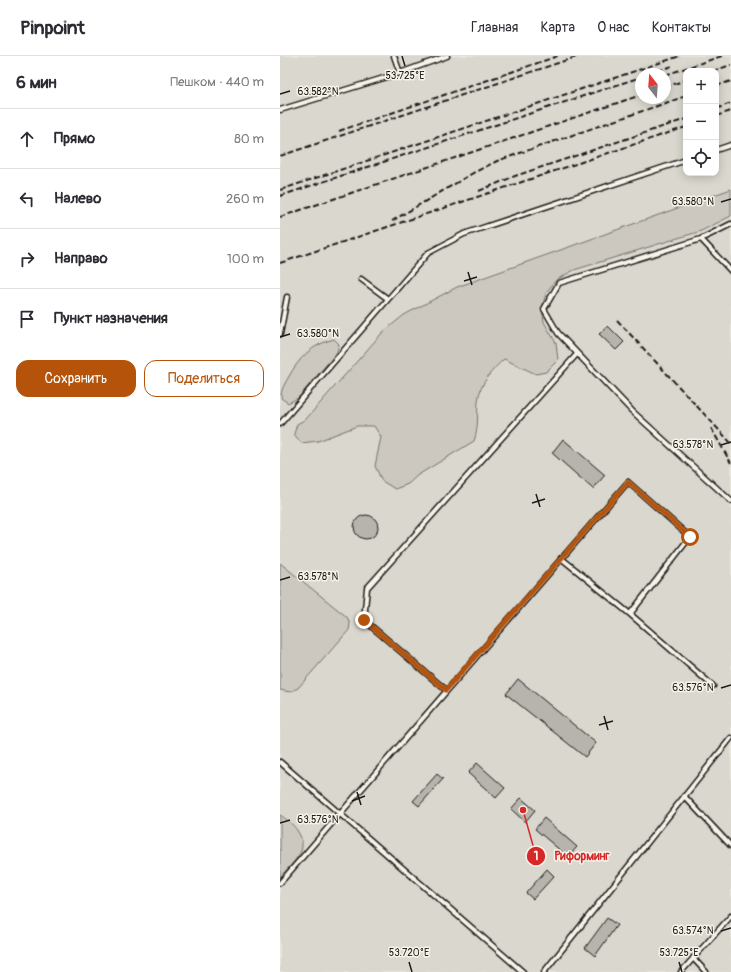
<!DOCTYPE html>
<html lang="ru">
<meta charset="utf-8">
<style>
:root{--surface:#fff;--page:#f2f2f3;--text:#2b2b33;--muted:#7c7c81;--line:#e1e1e2;--accent:#b45309}
body{margin:0;font-family:Pangolin,sans-serif;background:var(--page);color:var(--text)}
.controls{position:absolute;right:12px;top:12px;display:grid;overflow:hidden;border-radius:8px;box-shadow:0 2px 10px #0003}
.controls button{width:36px;height:36px;display:grid;place-items:center;padding:0;border:0;border-bottom:1px solid var(--line);background:var(--surface);color:var(--text);font:20px sans-serif}
.compass{position:absolute;left:355px;top:12px;width:36px;height:36px;border-radius:50%;background:var(--surface);box-shadow:0 2px 10px #0003;rotate:343deg}
.stop{position:absolute;width:12px;height:12px;margin:-9px;border:3px solid #b45309;border-radius:50%;background:#fff}
.stop.end{background:#b45309;border-color:#fff;box-shadow:0 1px 4px #0008}
.list{margin:0;padding:0;list-style:none}
h2{display:flex;justify-content:space-between;align-items:center;height:52px;margin:0;padding:0 16px;font-size:17px}
h2 small{font-size:13px;font-weight:400;color:var(--muted)}
.list li{display:grid;grid-template-columns:26px 1fr auto;gap:12px;align-items:center;box-sizing:border-box;height:60px;padding:0 16px;border-top:1px solid var(--line)}
.list b{display:block;font-size:15px;white-space:nowrap}
.list em{font-size:13px;font-style:normal;color:var(--muted)}
.actions{display:flex;gap:8px;padding:12px 16px}
.actions a{flex:1;padding:9px 0;border:1px solid var(--accent);border-radius:12px;text-align:center;font-size:14px;color:var(--accent)}
.actions .main{background:var(--accent);color:#fff}
.icon{flex:none;width:22px;height:22px;fill:none;stroke:currentColor;stroke-width:2;stroke-linecap:round;stroke-linejoin:round}
.map{position:relative;flex:none;width:451px;height:916px;overflow:hidden}
header{display:flex;align-items:center;gap:24px;box-sizing:border-box;height:56px;padding:0 20px;background:var(--surface);border-bottom:1px solid var(--line)}
header strong{font-size:19px}
nav{display:flex;gap:22px;margin-inline-start:auto;font-size:14px}
main{display:flex}
aside{flex:1;background:var(--surface)}
.map>svg:first-child{display:block}
.built{fill:#dad7ce;fill-rule:evenodd}
.green{fill:#ccc8c0;stroke:#74726e}
.building{fill:#b6b4ac;stroke:#1c1c1c}
.lines{fill:none;stroke-linecap:round;stroke-linejoin:round}
.service-casing{stroke:#1c1c1c;stroke-width:7}
.service{stroke:#f7f3e8;stroke-width:4}
.rail{stroke:#1c1c1c;stroke-width:2;stroke-dasharray:6 3;stroke-linecap:butt}
.route{stroke:#b45309;stroke-width:5}
.ticks{fill:none;stroke:#1c1c1c;stroke-width:1.5}
.ticks-label{font-size:10px;text-anchor:middle;fill:#1c1c1c;stroke:#f7f3e8;stroke-width:3;stroke-linejoin:round;paint-order:stroke}
.leader{fill:none;stroke:#d62828;stroke-width:1.5}
.callout-dot{fill:#d62828;stroke:#f7f3e8;stroke-width:1.5}
.mark-label{font-size:12px;text-anchor:middle;font-weight:bold;fill:#fff}
.callout-label{font-size:12px;text-anchor:middle;font-weight:bold;fill:#d62828;stroke:#f7f3e8;stroke-width:3;stroke-linejoin:round;paint-order:stroke}
</style>
<header>
<strong>Pinpoint</strong>
<nav><a>Главная</a><a>Карта</a><a>О нас</a><a>Контакты</a></nav>
</header>
<main>
<aside>
<h2>6 мин<small>Пешком · 440 m</small></h2>
<ul class="list">
<li><svg class="icon" aria-label="ahead" viewBox="0 0 24 24"><path d="M12 20V5M6 11l6-6 6 6"/></svg><div><b>Прямо</b></div><em>80 m</em></li>
<li><svg class="icon" aria-label="left" viewBox="0 0 24 24"><path d="M17 20v-9H6M10 6l-5 5 5 5"/></svg><div><b>Налево</b></div><em>260 m</em></li>
<li><svg class="icon" aria-label="right" viewBox="0 0 24 24"><path d="M7 20v-9h11M14 6l5 5-5 5"/></svg><div><b>Направо</b></div><em>100 m</em></li>
<li><svg class="icon" aria-label="arrive" viewBox="0 0 24 24"><path d="M6 21V4h12l-3 4 3 4H6"/></svg><div><b>Пункт назначения</b></div></li>
</ul>
<div class="actions"><a class="main">Сохранить</a><a>Поделиться</a></div>
</aside>
<div class="map">
<svg width="451" height="916" viewBox="0 0 451 916">
<rect width="100%" height="100%" fill="#eae6dc"/>
<filter id="ink" filterUnits="userSpaceOnUse"><feTurbulence type="fractalNoise" baseFrequency=".025" numOctaves="2"/><feDisplacementMap in="SourceGraphic" scale="8" xChannelSelector="R" yChannelSelector="G"/><feConvolveMatrix kernelMatrix="1 2 1 2 8 2 1 2 1" color-interpolation-filters="sRGB"/></filter>
<g filter="url(#ink)">
<path class="built" d="M0,0h451v916h-451zM406,15h30v102h-30zM361,18h24v24h-24z"/>
<path class="green" d="M451,133v27l-30,15 -127,39 -18,10 -10,13 -4,15 2,14 12,21 2,17 -12,12 -10,2 -32,-15c-12,11 -24,24 -26,42 -1,14 1,26 -4,40l-56,34 -10,9 -13,5 -13,-8 -7,-15 6,-29 -7,-11h-17l-39,15 -17,2 -7,-9 3,-10 9,-5 76,-86 22,-18 53,-28z
M54,283l5,5 -2,8 -39,46 -10,5 -7,-5c0,-8 3,-13 7,-20 11,-20 23,-33 46,-39z
M0,507l67,54 3,7 -1,6 -51,58 -8,4 -10,-2z
M0,759c12,7 28,23 20,38 -5,9 -14,17 -20,24z"/>
<path class="building" d="M328,270l16,16 -8,8 -17,-16z
M283,383l42,36 -12,14 -41,-36z
M74 471a12 12 0 1 1 24 0a12 12 0 1 1-24 0Z
M238,623l78,64 -11,14 -79,-63z
M197,707l28,25 -9,10 -28,-25z
M157,718l6,5 -24,27 -6,-5z
M241,742l14,12 -10,12 -14,-13z
M264,762l33,29 -9,10 -33,-28z
M267,813l7,7 -21,23 -7,-6z
M327,862l10,7 -22,31 -10,-8z"/>
<g class="lines">
<defs>
<path id="service" d="M114,0l6,17
M0,54l120,-37 47,-17
M436,94l15,-5
M451,168l-30,15 -142,44 -15,26 14,24 74,78 99,90
M421,183l30,32
M81,223l27,20
M0,278l7,-37
M0,368l148,-171 36,-19 222,-74
M281,502l69,56 83,72
M166,634l-82,-70 3,-32 210,-234
M0,706l243,210
M404,740l47,50
M0,827l348,-401 62,55 -60,77
M413,902l13,14
M264,916l187,-234
M401,916l50,-56"/>
</defs>
<use href="#service" class="service-casing"/>
<use href="#service" class="service"/>
<path class="rail" d="M433,15l18,-6
M369,18l23,-8
M385,19l57,-19
M436,30l15,-5
M385,31l21,-7
M436,53l15,-6
M436,60l15,-5
M59,75l219,-75
M0,100l299,-100
M0,134l400,-134
M199,135l36,-15 171,-57
M0,140l361,-119
M0,161l361,-122
M112,165l81,-48 24,-12 189,-65
M0,207l406,-136
M337,264l114,123
M431,372l20,35"/>
</g>
</g>
<g class="lines" filter="url(#ink)">
<path class="route" d="M84,564l82,70 182,-208 62,55"/>
</g>
<path class="ticks" d="M122,0l3,10M0,38l10,-3M441,146l10,-3M188,216l4,13M184,225l13,-4M0,281l10,-3M441,389l10,-3M256,438l4,13M252,447l13,-4M0,524l10,-3M441,632l10,-3M324,660l4,14M319,669l14,-4M77,736l4,13M72,745l13,-5M0,767l10,-3M441,875l10,-3M129,906l3,10M399,906l3,10"/>
<g class="ticks-label">
<text x="125" y="23">53.725°E</text>
<text x="38" y="39">63.582°N</text>
<text x="413" y="149">63.580°N</text>
<text x="38" y="281">63.580°N</text>
<text x="413" y="392">63.578°N</text>
<text x="38" y="524">63.578°N</text>
<text x="413" y="635">63.576°N</text>
<text x="38" y="767">63.576°N</text>
<text x="413" y="878">63.574°N</text>
<text x="129" y="900">53.720°E</text>
<text x="399" y="900">53.725°E</text>
</g>
<path class="leader" d="M243 754L256 800"/>
<g class="callout-dot">
<circle cx="243" cy="754" r="4"/>
<circle cx="256" cy="800" r="10"/>
</g>
<g class="mark-label">
<text x="256" y="804">1</text>
</g>
<g class="callout-label">
<text x="302" y="804">Риформинг</text>
</g>
</svg>
<div class="controls">
<button>+</button>
<button>−</button>
<button><svg class="icon" aria-label="locate" viewBox="0 0 24 24"><circle cx="12" cy="12" r="6"/><path d="M12 2v4M12 18v4M2 12h4M18 12h4"/></svg></button>
</div>
<svg class="compass" viewBox="-18 -18 36 36"><path d="M0-13l5 13h-10z" fill="#e53935"/><path d="M0 13l5-13h-10z" fill="#7c7c81"/></svg>
<div class="stop" style="left:410px;top:481px"></div>
<div class="stop end" style="left:84px;top:564px"></div>
</div>
</main>
